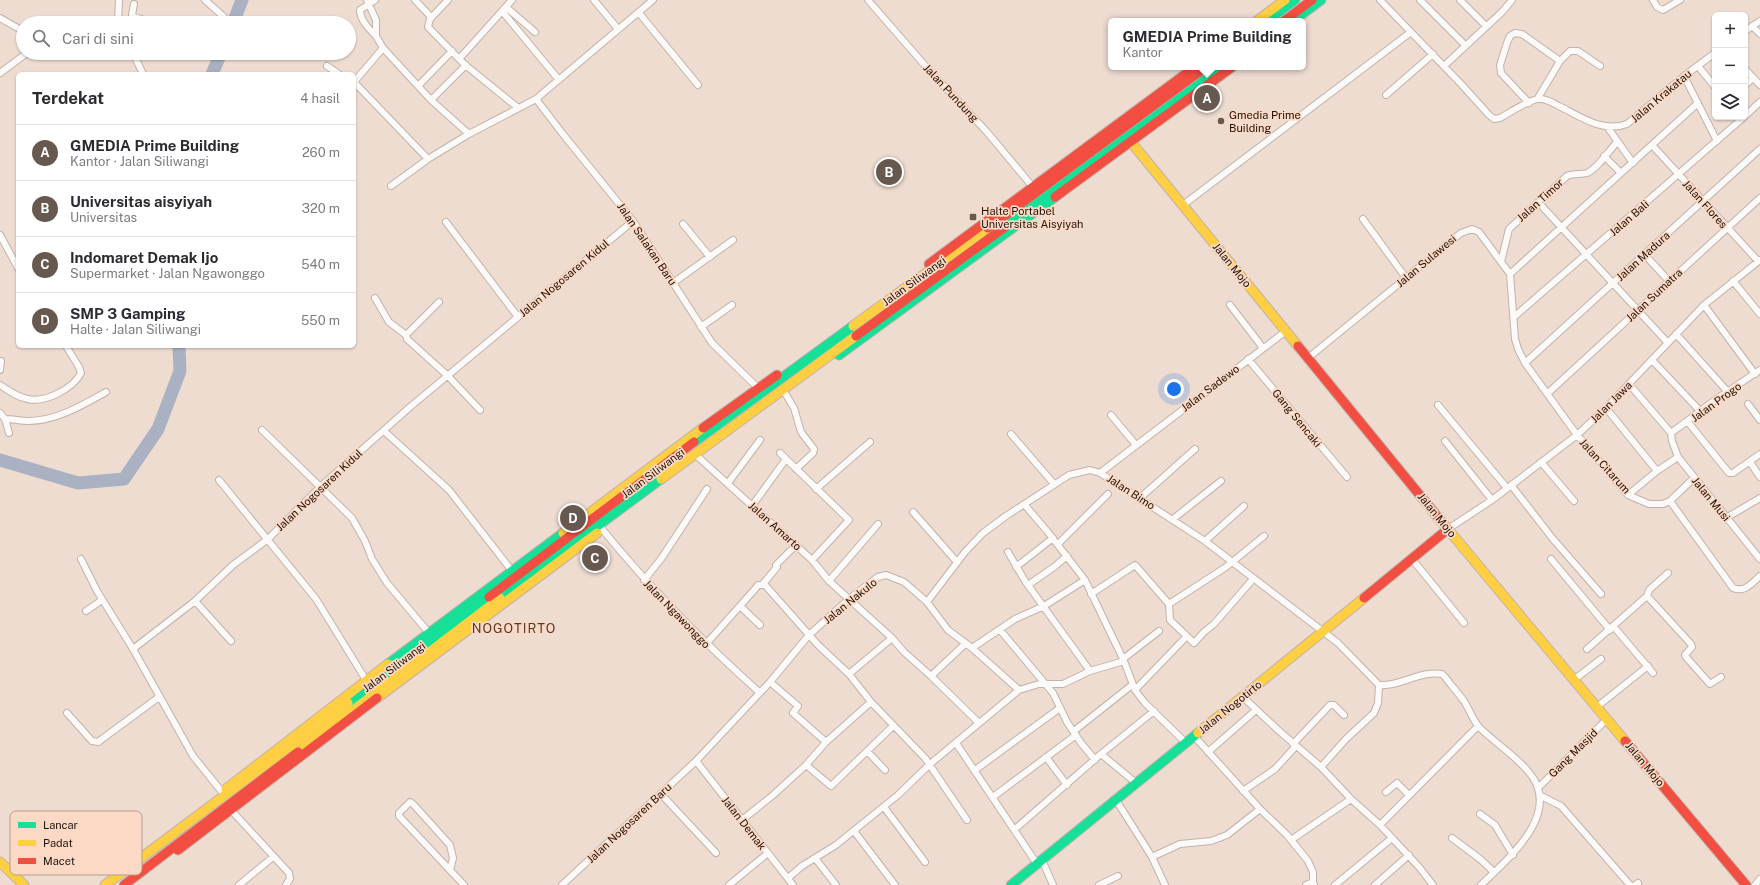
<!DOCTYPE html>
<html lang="id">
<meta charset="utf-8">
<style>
:root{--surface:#fff;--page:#f2f2f3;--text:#2b2b33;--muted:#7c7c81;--line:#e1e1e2;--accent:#675950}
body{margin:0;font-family:"Public Sans",sans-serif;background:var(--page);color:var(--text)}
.controls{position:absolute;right:12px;top:12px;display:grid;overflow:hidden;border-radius:6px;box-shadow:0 1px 3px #0004}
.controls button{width:36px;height:36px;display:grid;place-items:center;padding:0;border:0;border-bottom:1px solid var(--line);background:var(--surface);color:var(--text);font:20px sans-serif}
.you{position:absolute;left:1174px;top:389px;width:14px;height:14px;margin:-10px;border:3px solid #fff;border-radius:50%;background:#1a73e8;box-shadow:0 0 0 6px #1a73e833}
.badge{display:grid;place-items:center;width:26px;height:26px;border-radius:50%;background:var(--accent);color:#fff;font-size:13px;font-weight:700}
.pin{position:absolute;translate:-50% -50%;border:2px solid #fff;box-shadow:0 1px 4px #0006}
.popup{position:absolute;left:1108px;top:18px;width:198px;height:52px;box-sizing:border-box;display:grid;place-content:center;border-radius:6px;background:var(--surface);filter:drop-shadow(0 1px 3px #0005);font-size:13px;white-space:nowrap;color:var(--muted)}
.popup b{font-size:15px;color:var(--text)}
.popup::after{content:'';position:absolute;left:50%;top:100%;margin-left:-8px;border:8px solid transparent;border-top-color:var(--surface)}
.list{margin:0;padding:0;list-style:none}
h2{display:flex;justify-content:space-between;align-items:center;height:52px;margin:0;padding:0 16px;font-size:17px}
h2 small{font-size:13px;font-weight:400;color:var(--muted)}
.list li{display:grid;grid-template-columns:26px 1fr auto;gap:12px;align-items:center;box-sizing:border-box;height:56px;padding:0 16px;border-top:1px solid var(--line)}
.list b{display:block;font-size:15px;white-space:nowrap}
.list p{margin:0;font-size:13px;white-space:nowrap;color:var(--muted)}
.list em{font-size:13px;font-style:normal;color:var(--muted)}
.icon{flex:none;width:22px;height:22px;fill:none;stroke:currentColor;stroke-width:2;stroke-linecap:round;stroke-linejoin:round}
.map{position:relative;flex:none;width:1760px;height:885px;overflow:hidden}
.search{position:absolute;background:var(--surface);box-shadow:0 1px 3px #0004;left:16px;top:16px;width:340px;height:44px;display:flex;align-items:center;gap:10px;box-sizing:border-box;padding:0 14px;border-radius:22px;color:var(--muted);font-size:15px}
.panel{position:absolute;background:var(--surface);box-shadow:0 1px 3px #0004;left:16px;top:72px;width:340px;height:276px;border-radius:6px}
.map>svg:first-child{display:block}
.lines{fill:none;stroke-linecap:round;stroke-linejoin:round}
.river{stroke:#aab1c2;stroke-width:13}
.street-casing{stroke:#c1b3aa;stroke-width:8}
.fast-casing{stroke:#c1b3aa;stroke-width:11}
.slow-casing{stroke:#c1b3aa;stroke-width:11}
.jam-casing{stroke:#c1b3aa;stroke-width:11}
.street{stroke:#fcfaf8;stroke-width:6}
.fast{stroke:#16e098;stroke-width:9}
.slow{stroke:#ffcf43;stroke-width:9}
.jam{stroke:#f24e42;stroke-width:9}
.poi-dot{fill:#675950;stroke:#fbd9c4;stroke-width:1.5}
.labels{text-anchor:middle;stroke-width:3.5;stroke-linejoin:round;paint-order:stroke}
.street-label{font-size:11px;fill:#1e120b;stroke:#fbd9c4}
.poi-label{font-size:11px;fill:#1e120b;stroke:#fbd9c4;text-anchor:start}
.quarter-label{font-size:13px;letter-spacing:1px;fill:#573c2b;stroke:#fbd9c4}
.key{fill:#fbd9c4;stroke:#b99d8c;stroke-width:1}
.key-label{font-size:11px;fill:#1e120b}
</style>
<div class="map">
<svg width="1760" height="885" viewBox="0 0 1760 885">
<rect width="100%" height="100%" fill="#eedcd1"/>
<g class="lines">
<path class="river" d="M233,23l9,-23
M212,74l9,-21
M0,460l78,23 46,-4 34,-50 22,-58 -1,-25"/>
<defs>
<path id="street" d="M205,0l19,17v6
M367,0l9,20v16l7,12 48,52 38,34
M375,0l-15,10c0,10 9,19 16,26
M415,0l16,17
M448,0l-18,19 -2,8 36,37 53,43
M594,0l24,29
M868,0l60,69 59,63 45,54
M1380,0l82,85 27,30 5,4 6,-1c9,-5 30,-19 39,-19 7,-1 14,4 20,7 22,11 44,27 68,18l57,-48 31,-23
M1420,0l45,45
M1460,0l26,26
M1653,0l4,7 6,3 17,-10
M134,4l-2,11 2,2 21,6
M506,7l29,25
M502,11l57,69
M639,13l59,72
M0,18l23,13
M118,23l1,-23
M1752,26l8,8
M1745,31l15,-10
M383,48l-29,34 74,77
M133,53l10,21
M459,59l53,-59
M327,66l12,8
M1444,66l58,-54 10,-12
M1698,66l17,21
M1745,69l15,16
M0,73l27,-20
M1684,76l33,65
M1745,85l8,-7
M418,86l34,-35
M1386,95l47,-41
M1538,98l22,-37 10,-10h8l22,15
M536,99l26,34 71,88 79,122 46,45
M431,100l35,-35
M1529,103l-28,-30 -1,-8 7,-22 3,-7 5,-3 7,1 38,27
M1745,116l15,-14
M1608,128l25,35
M1652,145l106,116
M1604,156l17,17
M391,186l37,-27 41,-25 67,-35 117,-99
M1539,203l129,140
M1183,205l228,-173
M1363,219l43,59
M446,222l72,95
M683,224l27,33
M0,235l18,33
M1645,255l24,26
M1501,262l8,-33 58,-53c7,-3 14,-1 20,-3 11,-5 21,-21 30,-31
M1510,274l188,-171
M1733,281l27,33
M673,283l60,-43
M375,298l14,24 17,13
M439,302l-33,33 1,4 41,37 32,34
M1230,305l33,43
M1704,305l51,69
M1514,317l230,-200
M701,327l31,-22
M1676,334l52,58
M1308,358l153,-125 11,-4 7,3 31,42 5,65 3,10 7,14 52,72 51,60 21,9h14l7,-3 24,-23
M1248,359l99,118
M1652,360l49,52
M1525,363l235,-214
M0,370l1,-9
M1629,384l42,49
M0,385c9,6 17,12 28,14 17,4 45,-10 53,-26l-2,-6 -13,-21
M785,393l9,15 7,24 13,17 -1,4 -17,16
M1548,393l212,-195
M1748,404l12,16
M1438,405l69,83
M1606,408l51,63 -29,24
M0,413l5,6 4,14
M1111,415l25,30
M5,419c8,0 16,2 24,2 27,0 54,-16 77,-29
M1688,422l41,51h4l27,-19
M262,430l90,88 13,23 7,18 15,24 42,50
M384,431l65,59 63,81
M1671,433l1,8 6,16 82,102
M1671,433l47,-35 42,-28
M1011,434l43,50
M1445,441l47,59
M780,453l69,67 -37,40
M698,457l114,103 17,21 63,57 12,14 27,24 48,47
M1541,462l33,39
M1750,462l10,15
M1657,471l21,-14
M1100,473l186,-142
M219,480l97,119 50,81
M728,483l32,-43
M1511,485l42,54 48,55
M816,489l54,-47
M1140,498l55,-49
M1670,501l63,87c12,5 19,-5 27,-12
M1024,504l23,27 38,49 39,81 11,29 10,13 41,40
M752,506l34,-47
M913,512l44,50
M1726,518l34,-20
M1173,519l48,-38
M602,529c49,60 100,112 157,163
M1448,529l44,-29 85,-65 29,-27 98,-103 56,-45
M1205,541l39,-35
M1058,544l50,-50
M1008,552l17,29 65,90
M81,559l16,32 36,58
M1412,559l52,64
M1551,559l59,71
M1016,567l37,-29
M644,580l17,-21 46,-70
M829,581l49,-57
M763,584l14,-17 -1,-2 20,-20
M1028,585l26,-18 13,-11
M1091,594l44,-29 34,39
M1647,596l44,48 1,3 -7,8 1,2 24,27 11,-7
M195,601l36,40
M927,602l38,-50 18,-19 23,-17 63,-41 21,-5 10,3 105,68 133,102 41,42c21,2 41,-15 63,-11l3,3c6,8 13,16 19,24 5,8 9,19 15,26 15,15 34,27 48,43 38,41 -17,87 -46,115
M1169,604l1,16 24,23 10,-11 10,-8 39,-45
M1169,604l57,-37 38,-31
M740,606l20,19
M86,611l16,-11
M1614,627l39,46
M1000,630l53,63 14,29 14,21 14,17
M706,644l49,-55 3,-4h7l53,60 31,29 22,28 54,56 42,62
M972,648l43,-29 29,-13 41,-26
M1587,649l60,-53 2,-6 19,-17
M1123,659l36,-28
M849,674l43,-36
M931,676l34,-32
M1575,679l26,-20
M770,682l28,24 -5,7 33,29
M1135,690l51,-53
M1243,697l35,33 43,37 30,32 29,26 39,42 14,18
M1598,706l50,-40
M67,713l25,28 6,1 61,-45
M1074,731l58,-46
M1194,736l66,73 27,26 21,26 5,11v10
M956,743l81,121
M1293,744l37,-39h4l10,10
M867,751l18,19
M1208,752l48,-42
M1101,754l35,29
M1046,757l21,28
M696,761l97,124
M806,765l25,21 62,-60
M1321,767l25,-28 28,-26 4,-10 1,-18
M975,770l85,-62
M1539,787l68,-68
M1243,791l32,-22 21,-23
M222,792l-29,-36 -60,-107 62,-48 38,-36 35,-26 52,-52 90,-80 223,-186
M1386,792l11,-9 12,12
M661,794l55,59
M1541,796l20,10 69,79
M993,797l83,-62
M1116,800l36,57 13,28
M884,807l41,55
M231,810l58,63 1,6 -4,6
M1480,814l15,11 18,30
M742,820l30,-24 34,-31 20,-23 45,-40
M1380,825l98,-99
M1015,829l86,-75 53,-43
M854,831l41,54
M1452,838l28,21 14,13
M1291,840l60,-41
M1152,857l28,-13 31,-3 16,-6 33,-26
M815,858l21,27
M1042,860l11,25
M450,870l3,-12 -3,-13 -37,-41 -3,-2 -11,11v3l65,69
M788,878l14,-12 34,-21 62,-50 32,-31 89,-74 20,-6h24l27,-13 34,-10
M239,885l34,-28
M562,885l134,-124 74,-79 39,-47 40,-36 29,-22 8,-2 18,7 23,20 21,28 24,18 47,42
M729,885l39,-32
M1099,885l19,-9
M1306,885l7,-3 1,3
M1335,885l57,-47
M1375,885l34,-30
M1635,885l3,-2
M1755,885l5,-6"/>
<path id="fast" d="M1267,21l28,-21
M1293,21l28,-21
M1005,227l217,-160
M839,355l216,-158
M694,442l159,-116
M500,598l161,-119
M388,664l175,-131
M348,703l141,-106
M1011,885l187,-152"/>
<path id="slow" d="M1257,21l28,-21
M1131,142l167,204
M853,326l135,-98
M661,479l195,-143
M1441,521l184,220
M563,533l140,-105
M377,698l220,-165
M1198,733l166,-135
M298,752l202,-154
M226,789l162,-125
M0,862l24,23
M105,885l243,-182"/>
<path id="jam" d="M1284,21l28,-21
M1055,197l177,-130
M988,228l218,-161
M929,264l266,-197
M856,336l149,-109
M1298,346l143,175
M703,428l74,-53
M489,597l205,-155
M1364,598l84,-69
M1625,741l121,144
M178,850l199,-152
M124,885l174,-133"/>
</defs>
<use href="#street" class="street-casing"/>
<use href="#fast" class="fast-casing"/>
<use href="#slow" class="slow-casing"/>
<use href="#jam" class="jam-casing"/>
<use href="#street" class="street"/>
<use href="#fast" class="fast"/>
<use href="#slow" class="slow"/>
<use href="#jam" class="jam"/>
</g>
<g class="poi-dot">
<circle cx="1221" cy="121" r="4"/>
<rect x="969" y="213" width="8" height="8" rx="2"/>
</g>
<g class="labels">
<g class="street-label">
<text transform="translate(951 93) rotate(47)" y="4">Jalan Pundung</text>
<text transform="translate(1661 96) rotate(-40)" y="4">Jalan Krakatau</text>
<text transform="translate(1540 200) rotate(-42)" y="4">Jalan Timor</text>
<text transform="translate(1705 204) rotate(48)" y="4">Jalan Flores</text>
<text transform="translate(1629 218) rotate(-41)" y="4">Jalan Bali</text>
<text transform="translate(647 244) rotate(56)" y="4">Jalan Salakan Baru</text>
<text transform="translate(1643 256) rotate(-42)" y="4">Jalan Madura</text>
<text transform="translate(1426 261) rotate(-40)" y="4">Jalan Sulawesi</text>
<text transform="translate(1232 265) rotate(51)" y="4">Jalan Mojo</text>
<text transform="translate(564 278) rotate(-40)" y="4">Jalan Nogosaren Kidul</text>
<text transform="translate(914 281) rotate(-36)" y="4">Jalan Siliwangi</text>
<text transform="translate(1654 295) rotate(-43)" y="4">Jalan Sumatra</text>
<text transform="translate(1210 388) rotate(-37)" y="4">Jalan Sadewo</text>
<text transform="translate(1611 402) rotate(-45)" y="4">Jalan Jawa</text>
<text transform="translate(1716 402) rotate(-36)" y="4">Jalan Progo</text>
<text transform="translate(1297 418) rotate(51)" y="4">Gang Sencaki</text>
<text transform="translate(1605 466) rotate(48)" y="4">Jalan Citarum</text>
<text transform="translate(653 473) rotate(-37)" y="4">Jalan Siliwangi</text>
<text transform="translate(319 490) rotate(-43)" y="4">Jalan Nogosaren Kidul</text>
<text transform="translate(1131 492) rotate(33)" y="4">Jalan Bimo</text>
<text transform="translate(1711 499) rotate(51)" y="4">Jalan Musi</text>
<text transform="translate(1437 515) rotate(51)" y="4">Jalan Mojo</text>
<text transform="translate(775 526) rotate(42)" y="4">Jalan Amarto</text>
<text transform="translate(850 601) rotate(-39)" y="4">Jalan Nakulo</text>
<text transform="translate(677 614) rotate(46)" y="4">Jalan Ngawonggo</text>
<text transform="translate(394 667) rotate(-37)" y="4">Jalan Siliwangi</text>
<text transform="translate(1230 707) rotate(-39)" y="4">Jalan Nogotirto</text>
<text transform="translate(1573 753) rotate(-45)" y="4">Gang Masjid</text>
<text transform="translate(1645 764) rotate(50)" y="4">Jalan Mojo</text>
<text transform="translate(629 823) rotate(-43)" y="4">Jalan Nogosaren Baru</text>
<text transform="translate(744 823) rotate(52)" y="4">Jalan Demak</text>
</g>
<g class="poi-label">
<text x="1229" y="119">Gmedia Prime<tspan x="1229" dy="13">Building</tspan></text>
<text x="981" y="215">Halte Portabel<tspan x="981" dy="13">Universitas Aisyiyah</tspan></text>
</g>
<g class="quarter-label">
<text x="514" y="633">NOGOTIRTO</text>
</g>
</g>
<rect x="10" y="811" width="132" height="64" rx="6" class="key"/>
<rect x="18" y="822" width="18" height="6" fill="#16e098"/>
<rect x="18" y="840" width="18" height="6" fill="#ffcf43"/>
<rect x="18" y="858" width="18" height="6" fill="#f24e42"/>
<g class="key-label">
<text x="43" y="829">Lancar</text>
<text x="43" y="847">Padat</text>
<text x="43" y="865">Macet</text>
</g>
</svg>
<div class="controls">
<button>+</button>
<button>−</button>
<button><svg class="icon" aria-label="layers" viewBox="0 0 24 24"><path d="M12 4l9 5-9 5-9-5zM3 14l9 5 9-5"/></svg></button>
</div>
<div class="you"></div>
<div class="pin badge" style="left:1207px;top:98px">A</div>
<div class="popup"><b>GMEDIA Prime Building</b>Kantor</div>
<div class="pin badge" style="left:889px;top:172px">B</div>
<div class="pin badge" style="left:595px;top:558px">C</div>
<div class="pin badge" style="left:573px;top:518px">D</div>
<div class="search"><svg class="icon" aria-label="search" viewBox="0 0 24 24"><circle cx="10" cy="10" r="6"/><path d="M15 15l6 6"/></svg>Cari di sini</div>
<section class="panel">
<h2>Terdekat<small>4 hasil</small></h2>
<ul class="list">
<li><span class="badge">A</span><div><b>GMEDIA Prime Building</b><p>Kantor · Jalan Siliwangi</p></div><em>260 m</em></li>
<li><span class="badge">B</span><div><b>Universitas aisyiyah</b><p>Universitas</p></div><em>320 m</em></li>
<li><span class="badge">C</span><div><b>Indomaret Demak Ijo</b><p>Supermarket · Jalan Ngawonggo</p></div><em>540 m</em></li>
<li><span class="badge">D</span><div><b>SMP 3 Gamping</b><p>Halte · Jalan Siliwangi</p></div><em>550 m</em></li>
</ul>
</section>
</div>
